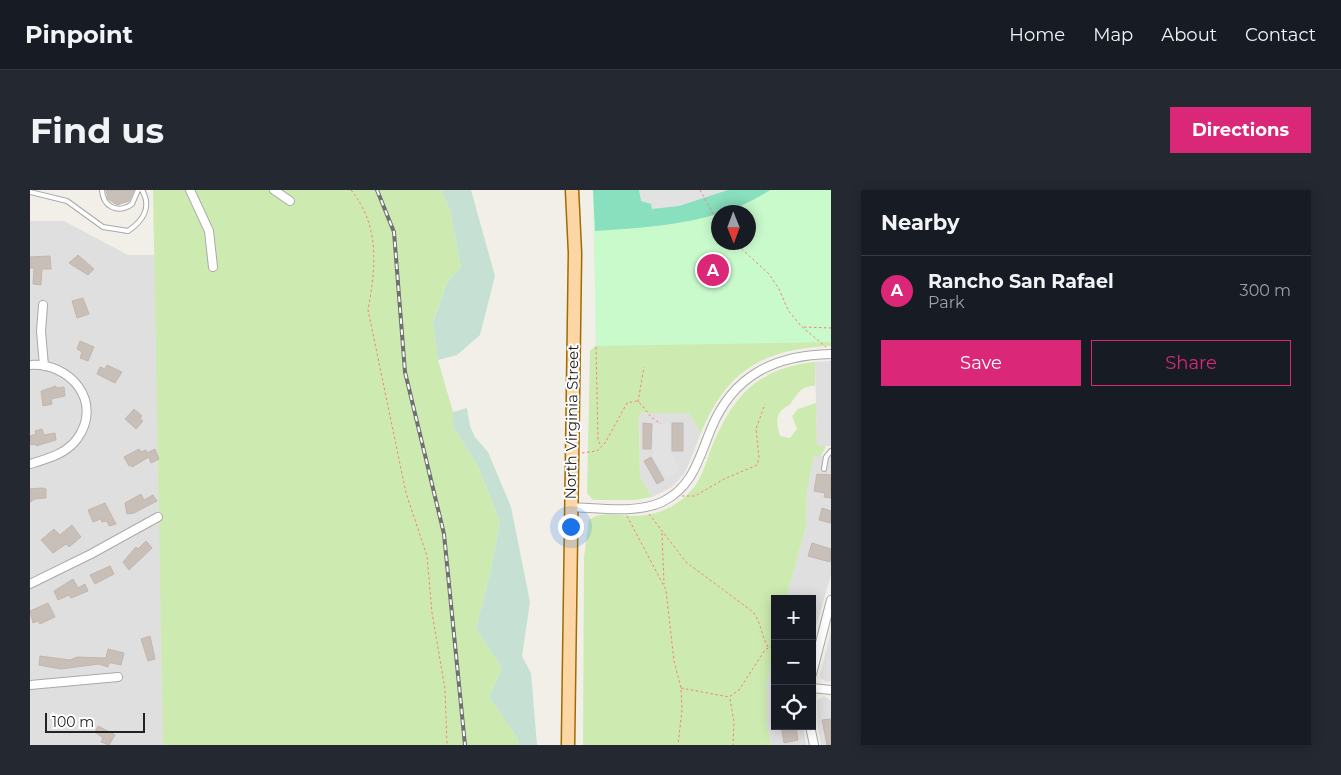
<!DOCTYPE html>
<meta charset="utf-8">
<style>
:root{--surface:#171b24;--page:#242831;--text:#f1f3f6;--muted:#9ea1a6;--line:#363941;--accent:#db2777}
body{margin:0;font-family:Montserrat,sans-serif;background:var(--page);color:var(--text)}
.controls{position:absolute;right:15px;bottom:15px;display:grid;overflow:hidden;border-radius:0px;box-shadow:0 2px 12px #0003}
.controls button{width:45px;height:45px;display:grid;place-items:center;padding:0;border:0;border-bottom:1px solid var(--line);background:var(--surface);color:var(--text);font:25px sans-serif}
.compass{position:absolute;left:681px;top:15px;width:45px;height:45px;border-radius:50%;background:var(--surface);box-shadow:0 2px 12px #0003;rotate:179deg}
.scale{position:absolute;left:15px;bottom:12px;width:100px;box-sizing:border-box;padding-left:5px;border:2px solid #222;border-top:0;font-size:14px;line-height:18px;white-space:nowrap;color:#222;-webkit-text-stroke:4px #fff;paint-order:stroke}
.you{position:absolute;left:540px;top:336px;width:18px;height:18px;margin:-12px;border:4px solid #fff;border-radius:50%;background:#1a73e8;box-shadow:0 0 0 8px #1a73e833}
.badge{display:grid;place-items:center;width:32px;height:32px;border-radius:50%;background:var(--accent);color:#fff;font-size:16px;font-weight:700}
.pin{position:absolute;translate:-50% -50%;border:2px solid #fff;box-shadow:0 1px 5px #0006}
.list{margin:0;padding:0;list-style:none}
h2{display:flex;justify-content:space-between;align-items:center;height:65px;margin:0;padding:0 20px;font-size:21px}
h2 small{font-size:16px;font-weight:400;color:var(--muted)}
.list li{display:grid;grid-template-columns:32px 1fr auto;gap:15px;align-items:center;box-sizing:border-box;height:70px;padding:0 20px;border-top:1px solid var(--line)}
.list b{display:block;font-size:19px;white-space:nowrap}
.list p{margin:0;font-size:16px;white-space:nowrap;color:var(--muted)}
.list em{font-size:16px;font-style:normal;color:var(--muted)}
.actions{display:flex;gap:10px;padding:15px 20px}
.actions a{flex:1;padding:11px 0;border:1px solid var(--accent);border-radius:0px;text-align:center;font-size:18px;color:var(--accent)}
.actions .main{background:var(--accent);color:#fff}
.icon{flex:none;width:28px;height:28px;fill:none;stroke:currentColor;stroke-width:2;stroke-linecap:round;stroke-linejoin:round}
.map{position:relative;flex:none;width:801px;height:555px;overflow:hidden;border-radius:0px}
header{display:flex;align-items:center;gap:30px;box-sizing:border-box;height:70px;padding:0 25px;background:var(--surface);border-bottom:1px solid var(--line)}
header strong{font-size:24px}
nav{display:flex;gap:28px;margin-inline-start:auto;font-size:18px}
.intro{display:flex;align-items:center;justify-content:space-between;box-sizing:border-box;height:120px;padding:0 30px}
h1{margin:0;font-size:35px}
.button{padding:12px 22px;border-radius:0px;background:var(--accent);color:#fff;font-size:18px;font-weight:700}
main{display:flex;gap:30px;padding:0 30px}
aside{flex:1;background:var(--surface);border-radius:0px;box-shadow:0 2px 12px #0003}
.map>svg:first-child{display:block}
.residential{fill:#e0dfdf}
.grass{fill:#cdebb0}
.wetland{fill:#c6e0d4}
.park{fill:#c8facc;fill-rule:evenodd}
.pitch{fill:#88e0be}
.parking{fill:#e2e2e2}
.building{fill:#c7bfb8;stroke:#c4b6ab}
.lines{fill:none;stroke-linecap:round;stroke-linejoin:round}
.lane-casing{stroke:#a9a9a9;stroke-width:6}
.street-casing{stroke:#a9a9a9;stroke-width:10}
.primary-casing{stroke:#a06b00;stroke-width:15}
.path{stroke:#fa8072;stroke-width:1;stroke-dasharray:2.5 2.5;stroke-linecap:butt}
.lane{stroke:#fff;stroke-width:4}
.street{stroke:#fff;stroke-width:8}
.primary{stroke:#fcd6a4;stroke-width:12}
.rail-casing{stroke:#707070;stroke-width:4}
.rail{stroke:#fff;stroke-width:2;stroke-dasharray:5.5;stroke-linecap:butt}
.labels{text-anchor:middle;stroke-width:4;stroke-linejoin:round;paint-order:stroke}
.street-label{font-size:15px;fill:#222;stroke:#fff}
</style>
<header>
<strong>Pinpoint</strong>
<nav><a>Home</a><a>Map</a><a>About</a><a>Contact</a></nav>
</header>
<div class="intro"><h1>Find us</h1><a class="button">Directions</a></div>
<main>
<div class="map">
<svg width="801" height="555" viewBox="0 0 801 555">
<rect width="100%" height="100%" fill="#f2efe9"/>
<path class="residential" d="M0,31h34l64,34h28l9,490h-135z
M801,171v85h-14l-2,-84z
M609,223h50l12,20 -16,40 -13,14 -20,10 -12,-20z
M784,266h17v119l-19,65v-41h-26l20,-72 1,-35z
M801,441v50l-4,1 -7,-4v-3z
M743,460l2,76h28l3,19h-35l-4,-22v-38z
M794,506l7,5v44h-10l-3,-16 -1,-28z"/>
<path class="grass" d="M123,0h288l9,20 11,57 -14,16 -14,38 5,39 15,52v15l25,39 22,56 -11,56 -13,51 26,39 -13,29 28,40 2,8h-356z
M801,0v156c-67,3 -104,23 -130,87l-12,-20h-50l1,64 12,20 -17,3h-42l-6,-7 3,-142 6,-6 -1,-114 123,11h30v-30z
M785,172v24c-14,0 -16,6 -24,17 -2,3 -6,4 -9,7 -8,7 -4,17 -2,26l10,2 7,-9 -5,-13 6,-7 18,-6 1,43h9l-5,10h-7l-7,36 -1,35 -20,72h-11v44l-8,42v38l4,22h-188l1,-188 5,-37c11,-9 31,-4 45,-4 20,0 41,-8 55,-23 12,-12 16,-28 22,-44 21,-52 46,-81 104,-87z"/>
<path class="wetland" d="M411,0h30l24,86 -15,59 -23,20 -19,5 -5,-38 14,-39 14,-16 -11,-57z
M437,218l3,18 5,11 13,15 23,55 19,95 -8,54 9,17 6,72h-18l-2,-8 -28,-40 13,-29 -26,-39 13,-51 11,-56 -22,-56 -25,-39v-15z"/>
<path class="park" d="M563,0h238v152l-235,4zM688,22h30v30h-30z"/>
<path class="pitch" d="M563,0h177c-51,34 -116,37 -175,41z"/>
<path class="parking" d="M609,0h89l-49,16 -27,3 -1,-5 -10,-3z
M622,234h18v27l10,19 -13,9 -14,-22z"/>
<path class="building" d="M76,0h28l-5,11 -12,4 -9,-6z
M48,65l16,14 -6,6 -19,-12z
M20,66l1,13h-9l-1,16 -8,-1 1,-16h-4v-11z
M53,108l6,16 -12,4 -5,-17z
M50,151l14,6 -6,14 -8,-3 2,-6 -5,-3z
M77,175l15,7 -7,11 -18,-9 3,-7 5,2z
M26,196v2l8,-1 1,9 -14,3 1,5 -9,2 -2,-15z
M104,219l8,7 -2,2 3,3 -7,8 -11,-10z
M613,233l9,1 -1,25h-8z
M642,233h11v28h-11z
M12,239l2,6 11,-2 1,7 -20,6v-2l-5,1 -1,-9 6,-2 -1,-3z
M109,259l2,3 5,-2 1,3 8,-4 4,10 -8,4 -2,-6 -17,10 -1,-2 -2,1 -5,-9z
M621,267l13,23 -7,4 -13,-23z
M787,284l14,1v23l-7,-1 1,-4 -11,-2z
M12,298l4,1v9l-11,1 -5,3v-13z
M111,304l3,6 9,-5 4,6 -23,12 -7,1 -2,-11z
M75,313l11,21 -7,2 -2,-5 -5,1 -1,-3 -8,3 -5,-12z
M792,318l9,3v12l-12,-3z
M42,335l9,12 -12,10 -3,-3 -13,9 -12,-13 13,-11 6,6z
M116,351l6,7 -23,22 -6,-8 13,-15 2,2z
M782,353l19,6 -1,13 -22,-6z
M80,376l4,8 -19,10 -5,-9z
M43,389l5,9 7,-4 3,7 -17,7 -2,-3 -11,5 -4,-9z
M18,413l7,14 -15,7 -2,-3 -5,2 -3,-12z
M120,446l5,23 -7,2 -7,-22z
M78,459l16,4 -3,12 -9,-2h-3l-1,4 -9,-3 -38,5 -22,-4 1,-9 30,4 7,-3 29,1z
M801,529v26h-4l-5,-25z
M68,536l17,9 -6,10 -8,-3 2,-4 -8,-6z
M751,536l15,1 2,13 -14,3z"/>
<g class="lines">
<defs>
<path id="lane" d="M72,0c1,17 16,24 30,14l6,-14
M0,2l37,9 36,26 25,4c15,-10 24,-24 14,-41
M794,279l2,-12 5,-6"/>
<path id="street" d="M160,0l19,41 4,36
M244,0l16,11
M13,115l-2,26 3,35
M0,175c40,-3 74,37 47,74 -11,15 -30,20 -47,25
M541,317c28,1 65,7 91,-5 31,-15 37,-44 49,-73 22,-54 64,-74 120,-75
M0,394l61,-30 67,-37
M782,484l19,-74
M0,495l88,-8
M782,498l19,2
M780,536l4,19"/>
<path id="primary" d="M538,555l7,-492 -3,-63"/>
</defs>
<use href="#lane" class="lane-casing"/>
<use href="#street" class="street-casing"/>
<use href="#primary" class="primary-casing"/>
<path class="path" d="M321,0c29,36 25,76 17,120l38,183 21,63 5,57 13,76 2,56
M670,0l18,33
M704,52l35,32 10,15 9,21 13,16 25,21
M774,137l27,1
M566,157l2,93 3,6
M608,212l6,-35
M552,263l15,-2 8,-8 22,-40 9,-2 5,3 10,13 10,7
M652,306h13l29,-17 33,-14 2,-7 -3,-29 9,-25
M619,324l37,48 67,50c8,10 8,23 15,35
M597,326l39,74 8,71 7,27 1,22 -4,35
M632,343l2,51
M651,498l48,9 10,-7 26,-40 10,-6
M700,509l4,23 -1,23"/>
<use href="#lane" class="lane"/>
<use href="#street" class="street"/>
<use href="#primary" class="primary"/>
<defs>
<path id="rail" d="M347,0l17,42 11,140 39,162 21,211"/>
</defs>
<use href="#rail" class="rail-casing"/>
<use href="#rail" class="rail"/>
</g>
<g class="labels">
<g class="street-label">
<text transform="translate(542 232) rotate(-89)" y="5">North Virginia Street</text>
</g>
</g>
</svg>
<div class="controls">
<button>+</button>
<button>−</button>
<button><svg class="icon" aria-label="locate" viewBox="0 0 24 24"><circle cx="12" cy="12" r="6"/><path d="M12 2v4M12 18v4M2 12h4M18 12h4"/></svg></button>
</div>
<svg class="compass" viewBox="-18 -18 36 36"><path d="M0-13l5 13h-10z" fill="#e53935"/><path d="M0 13l5-13h-10z" fill="#9ea1a6"/></svg>
<div class="scale">100 m</div>
<div class="you"></div>
<div class="pin badge" style="left:683px;top:80px">A</div>
</div>
<aside>
<h2>Nearby<small></small></h2>
<ul class="list">
<li><span class="badge">A</span><div><b>Rancho San Rafael</b><p>Park</p></div><em>300 m</em></li>
</ul>
<div class="actions"><a class="main">Save</a><a>Share</a></div>
</aside>
</main>
